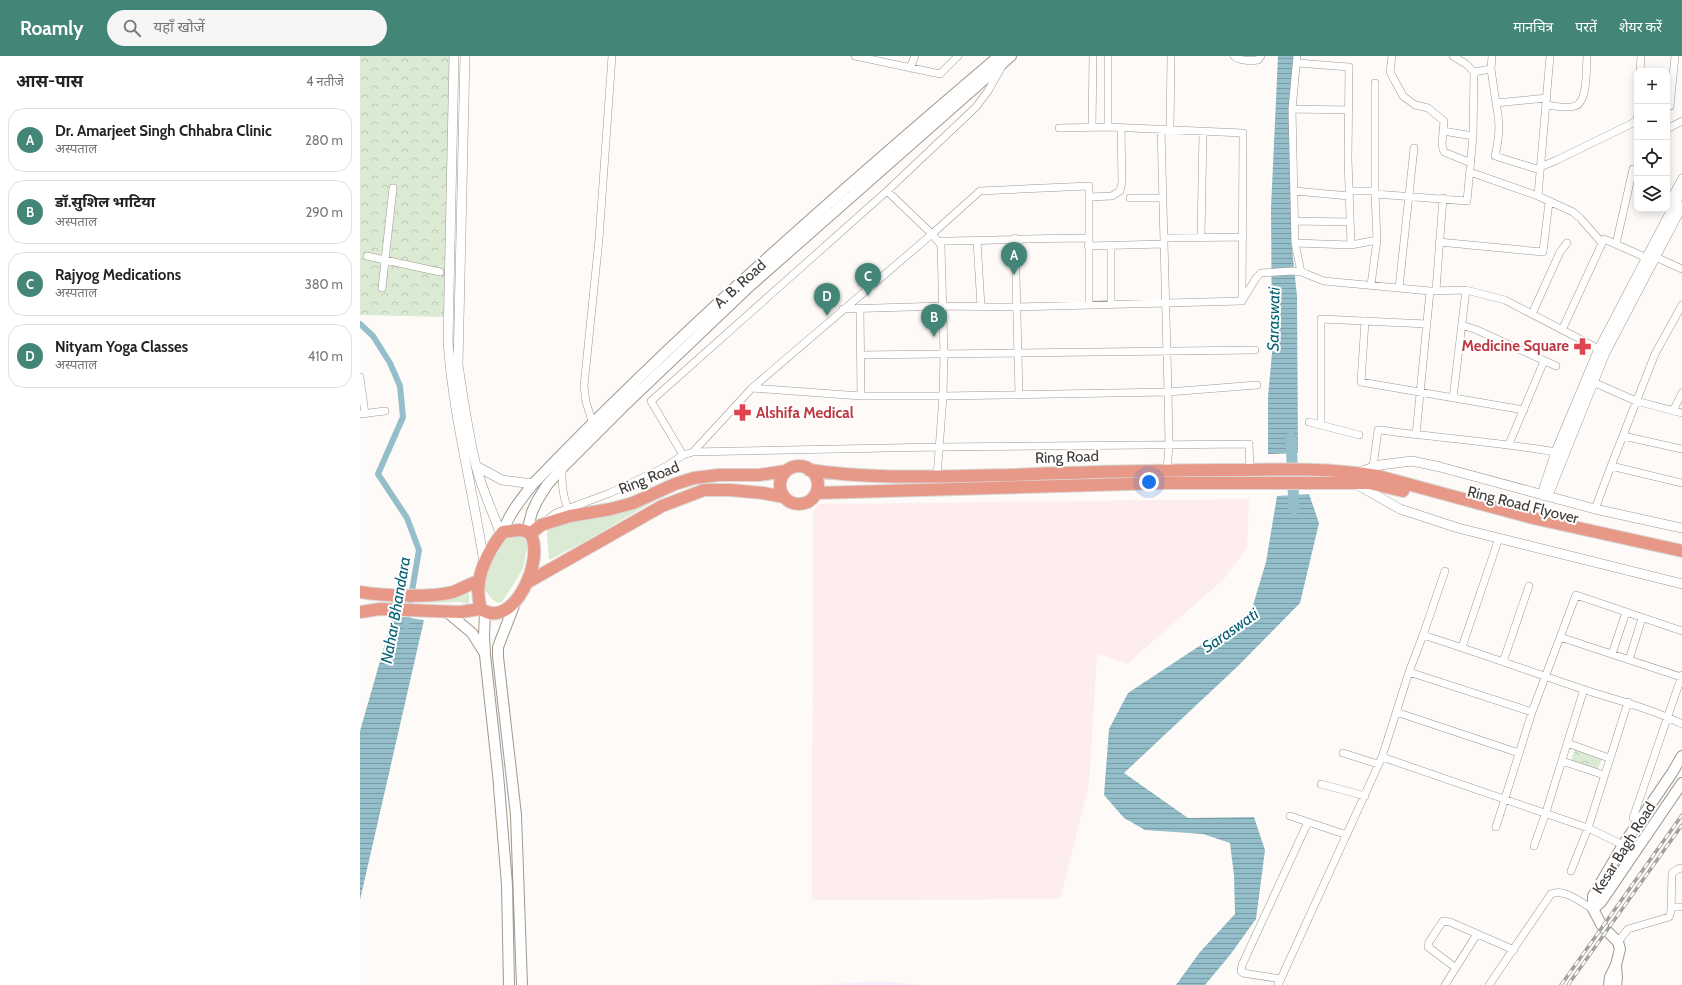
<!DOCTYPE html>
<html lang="hi">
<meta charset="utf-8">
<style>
:root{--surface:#fff;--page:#f6f6f6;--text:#222;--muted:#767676;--line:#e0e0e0;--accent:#438678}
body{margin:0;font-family:Cabin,"Noto Sans Devanagari",sans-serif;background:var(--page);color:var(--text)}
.controls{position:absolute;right:12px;top:12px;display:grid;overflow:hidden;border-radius:8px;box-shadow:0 2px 10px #0003}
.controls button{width:36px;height:36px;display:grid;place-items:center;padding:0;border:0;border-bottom:1px solid var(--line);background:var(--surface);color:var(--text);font:20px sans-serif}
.you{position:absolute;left:789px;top:426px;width:14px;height:14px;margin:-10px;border:3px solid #fff;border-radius:50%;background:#1a73e8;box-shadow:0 0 0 6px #1a73e833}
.badge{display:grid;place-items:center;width:26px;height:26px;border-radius:50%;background:var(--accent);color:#fff;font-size:13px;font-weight:700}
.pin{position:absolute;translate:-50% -33px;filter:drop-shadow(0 1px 2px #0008)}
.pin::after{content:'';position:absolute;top:21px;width:14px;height:12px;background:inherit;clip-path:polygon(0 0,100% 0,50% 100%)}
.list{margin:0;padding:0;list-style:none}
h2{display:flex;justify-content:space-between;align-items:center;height:52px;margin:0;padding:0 16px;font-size:17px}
h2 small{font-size:13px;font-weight:400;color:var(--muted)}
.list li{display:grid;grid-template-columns:26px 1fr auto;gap:12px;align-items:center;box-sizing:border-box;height:64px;margin:0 8px 8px;padding:0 8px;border:1px solid var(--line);border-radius:16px}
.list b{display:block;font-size:15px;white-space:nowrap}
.list p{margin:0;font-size:13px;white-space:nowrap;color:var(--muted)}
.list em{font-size:13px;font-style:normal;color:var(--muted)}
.icon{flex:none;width:22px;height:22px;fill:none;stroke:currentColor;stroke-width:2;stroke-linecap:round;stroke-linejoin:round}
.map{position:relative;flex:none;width:1322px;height:929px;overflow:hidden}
header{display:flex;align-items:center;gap:24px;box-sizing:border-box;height:56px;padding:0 20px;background:var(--accent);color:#fff}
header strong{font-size:19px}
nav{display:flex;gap:22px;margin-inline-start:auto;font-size:14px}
.search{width:280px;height:36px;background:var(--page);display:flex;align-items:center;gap:10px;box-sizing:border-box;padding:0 14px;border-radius:22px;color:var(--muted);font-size:15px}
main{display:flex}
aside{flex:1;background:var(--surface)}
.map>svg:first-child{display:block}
.commercial{fill:#fdedee}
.medical{fill:#f7edfd}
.park{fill:url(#park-crowns)}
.garden{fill:#daead3}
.water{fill:url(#water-rules)}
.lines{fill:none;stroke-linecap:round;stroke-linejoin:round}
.canal{stroke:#94bfca;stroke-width:6}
.river{stroke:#94bfca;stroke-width:11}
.minor-casing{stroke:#a09890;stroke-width:8}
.tertiary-casing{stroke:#a09890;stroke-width:10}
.secondary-casing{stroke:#a09890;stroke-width:12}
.trunk-casing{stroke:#d8d8d7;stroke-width:14}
.minor{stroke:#fff;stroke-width:7}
.tertiary{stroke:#fff;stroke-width:9}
.secondary{stroke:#fff;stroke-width:10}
.trunk{stroke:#e89887;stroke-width:12}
.rail-casing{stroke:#a4a09d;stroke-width:3.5}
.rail{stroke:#fff;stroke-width:2;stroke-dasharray:6;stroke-linecap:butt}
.labels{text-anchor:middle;stroke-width:4;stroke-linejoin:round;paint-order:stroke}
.street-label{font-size:15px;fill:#3e3a37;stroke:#fff}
.health-label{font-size:15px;font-weight:bold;fill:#be3a42;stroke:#fff;text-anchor:end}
.water-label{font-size:16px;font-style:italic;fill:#066172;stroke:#fff}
</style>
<header>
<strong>Roamly</strong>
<div class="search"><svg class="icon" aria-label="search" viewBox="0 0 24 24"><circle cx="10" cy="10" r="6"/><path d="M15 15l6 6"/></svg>यहाँ खोजें</div>
<nav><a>मानचित्र</a><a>परतें</a><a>शेयर करें</a></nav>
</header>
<main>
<aside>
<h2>आस-पास<small>4 नतीजे</small></h2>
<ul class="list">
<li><span class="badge">A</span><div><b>Dr. Amarjeet Singh Chhabra Clinic</b><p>अस्पताल</p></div><em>280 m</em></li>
<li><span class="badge">B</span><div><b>डॉ.सुशिल भाटिया</b><p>अस्पताल</p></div><em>290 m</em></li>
<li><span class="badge">C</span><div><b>Rajyog Medications</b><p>अस्पताल</p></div><em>380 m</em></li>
<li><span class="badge">D</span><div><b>Nityam Yoga Classes</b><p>अस्पताल</p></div><em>410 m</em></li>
</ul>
</aside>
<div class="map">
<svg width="1322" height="929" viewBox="0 0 1322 929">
<defs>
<pattern id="park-crowns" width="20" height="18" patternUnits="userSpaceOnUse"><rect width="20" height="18" fill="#daead3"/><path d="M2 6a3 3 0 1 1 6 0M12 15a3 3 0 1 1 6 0" fill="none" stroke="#bcc9b6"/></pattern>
<pattern id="water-rules" width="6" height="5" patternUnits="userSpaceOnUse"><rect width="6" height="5" fill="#94bfca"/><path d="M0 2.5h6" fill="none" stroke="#7a9ca5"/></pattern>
</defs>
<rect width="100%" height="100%" fill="#fefaf7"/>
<path class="commercial" d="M889,443l-2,49 -23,31 -97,85 -30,-11 -8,132 -29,114 -248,1 1,-389 6,-7z"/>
<path class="medical" d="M521,925l39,4h-100z"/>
<path class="park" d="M0,0h95l-7,261 -88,-2z
M1215,693l27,10 -5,12 -26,-10z"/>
<path class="garden" d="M294,445l-70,41 -35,18 -2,-26 2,-9 52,-8z
M160,477l8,10 -5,26 -21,33 -4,1 -5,-3 -10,-12 2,-15 23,-37z
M109,536v12l-9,-2 -31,1 1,-3 29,-3z"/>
<path class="water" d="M918,0h16l-3,28v59l1,105 5,48 1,157 -30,1v-57l4,-44 -1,-145z
M949,438l10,29 -19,80 -62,63 -114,107 64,45 66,-1 11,33 -9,69 -26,36 -25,30h-29l24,-33 35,-38 -1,-38 -4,-33 -27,-9 -58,-4 -21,-12 -20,-23 5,-66 19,-36 123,-81 15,-50 11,-66z
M33,560l31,4 -64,280v-169z"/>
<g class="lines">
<path class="canal" d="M0,268l13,12 17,27 10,23 3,31 -25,57 29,44 12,32 -13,76"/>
<path class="river" d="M931,382l3,71"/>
<defs>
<path id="minor" d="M495,0l85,18 18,-18
M874,0c5,5 17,5 24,4l3,-4
M937,0l-5,53 3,134 6,29
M1093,0l13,8 8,8 17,-3
M1132,0l-1,13 5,34
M937,7l52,4 -1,92 3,86
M550,12l5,-12
M1280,15l1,-15
M1186,49c9,1 21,4 29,1 13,-4 11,-37 12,-50
M1310,50l5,-50
M932,53l57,1
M732,71l1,-71
M748,71v-71
M699,72l49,-1 135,6 -1,168
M801,73l7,263 1,54 -2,24
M810,73l1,-73
M1307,73l15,-8
M1083,75l-1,14 2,7 27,11
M1113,80l1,-64
M1180,111l17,-7 80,-39v-3
M1180,114l-45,-14c5,-21 5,-33 1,-53l51,-5
M1110,116l68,24 35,16 7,6 22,25
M527,135l45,43 9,11 3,109 -1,42 -6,81
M935,135l54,5
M989,135h26
M1015,138l92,7 6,-65 -30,-5 1,-10 -16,-13 -13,-3 -12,-9 -13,-24 2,-16
M1178,140l12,-140
M729,141l23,-1 8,-5 2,-9 -1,-54
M770,142h33
M1307,146l3,-2 12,-22
M935,165l55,1
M841,181l2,-105
M655,182l4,157
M805,182l78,-1
M578,185c50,0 100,-3 151,-3
M617,185l4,65
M1079,186l104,10 6,-50
M935,187l56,2 26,-5
M1256,188l17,-75
M728,190l76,-2
M1291,199l31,14
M7,200l73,16
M1011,229l6,-45 -2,-46v-111
M22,232l11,-100
M1039,232l15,-140
M1076,234l7,-92
M751,248v-58
M483,253l99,-3 74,1 226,-6 14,-23 5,-5 31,-2 9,1 23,9 106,10 36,-1 39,10 94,49
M500,253l1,87
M1172,258l28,-62 7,-9
M1005,265l-4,61 163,28
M1102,269l15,5 79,36
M1202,274l42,-91 43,19
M501,299l394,-5
M0,321l5,37
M1233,326l43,19 46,12
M392,332l109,8h82l225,-4 89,-7
M1093,342l13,-108
M1313,355l9,-18
M0,358l25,-3
M949,366l50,13
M233,368l-7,-22 -2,-16 15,-147 13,-183
M961,368v-105l106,5
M1056,379l14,-144
M1263,380l59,13
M1149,388l35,-83
M333,396l245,-5 311,-3 1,26
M323,399l-32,-54 236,-210 89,-84 12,-16 13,-23
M1251,410l71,17
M1013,411l5,-37h2c59,8 118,12 176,22
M202,412c0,14 0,27 6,40
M1235,453l16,-43 44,-112 27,-49
M187,464l9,-7 54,-20 57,-27 16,-11 10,-3 59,-64 180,-154 48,-43 109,-5v119
M1063,579l22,-64
M1200,581l121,40
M1102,591l37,-109
M1252,598l14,-42
M1269,604l13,-42
M1143,606l26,-76
M1049,616l123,40
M1036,656l123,41
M1207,687l42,15
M983,697l35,11
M1022,701l206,71 35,17
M1202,705l42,14
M961,728l44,12
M930,760l18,6
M1273,762l49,-143
M1136,771l36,-115 44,-117 106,36
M1174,790l12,-34 38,-123
M1211,815l17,-43 40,-126
M1311,851h11
M1258,886l10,-13 41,-12 2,-6 1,-38 6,-4 4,-1
M1096,912l-28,-21 1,-5 14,-21 7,1 64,28
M921,923l-38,-6 -2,-2 1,-6 66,-143 39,13
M918,929l104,-228 27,-85 14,-37c53,17 106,36 159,54 34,11 68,19 100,35
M1085,929l32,-51
M1129,929l62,-91c14,-6 30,9 42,15"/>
<path id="tertiary" d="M94,0l-6,285c5,75 25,148 36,222
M105,0l-7,309c5,34 10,68 18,101 6,24 17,46 25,69
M116,410l26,14 31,4
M1184,440v-8l12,-36 43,-103 83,-159
M1184,440l6,-6 55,-137 77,-147
M1322,472l-87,-19 -155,-42 -28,-6 -32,4 -24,8v11l44,25 58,19 224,56"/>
<path id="secondary" d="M167,475l5,-19 5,-11 10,-16 15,-17 62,-62 126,-120 261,-230
M143,476c5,-17 19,-34 30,-48 146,-152 306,-292 466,-428
M155,547l-17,44v10l18,158 6,170
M87,556l25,21 12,19
M125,556l-1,24 1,19 13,119 9,111 2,100
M1233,853l8,-7 81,-119
M1249,929l1,-8 6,-12
M1256,929l1,-7 -1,-13 4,-16 -2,-7 -16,-16 -9,-17v-13l30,-51 49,-72 10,-17"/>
<path id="trunk" d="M420 429a19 19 0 1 1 38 0a19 19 0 1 1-38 0Z
M449,414c66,10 133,6 200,5 76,-3 153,-5 230,-5 46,-1 93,-2 139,6l155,42 149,33
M456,437l347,-10h206l34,8
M159,474c3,0 8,1 11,4 16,22 -16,98 -49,75 -9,-28 5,-55 22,-77z
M170,478l11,-9 29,-9 41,-7 22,-6 42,-19 19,-6 25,-3h40l27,-4
M168,526l134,-76 42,-16h26l33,3 21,4
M0,536c22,4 71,6 93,0 8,-3 17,-8 25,-11
M0,556l20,-3 80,3 21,-3"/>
</defs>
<use href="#minor" class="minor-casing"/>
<use href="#tertiary" class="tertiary-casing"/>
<use href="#secondary" class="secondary-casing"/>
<use href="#trunk" class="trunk-casing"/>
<use href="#minor" class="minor"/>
<use href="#tertiary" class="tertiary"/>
<use href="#secondary" class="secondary"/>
<use href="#trunk" class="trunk"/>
<defs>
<path id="rail" d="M1201,929l121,-170
M1208,929l114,-160"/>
</defs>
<use href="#rail" class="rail-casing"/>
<use href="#rail" class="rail"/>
</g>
<defs>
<symbol id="pharmacy-bare" viewBox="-9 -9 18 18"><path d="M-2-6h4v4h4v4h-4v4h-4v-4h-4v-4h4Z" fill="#e0444e" stroke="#fff" stroke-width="2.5" paint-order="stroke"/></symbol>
</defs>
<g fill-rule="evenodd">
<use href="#pharmacy-bare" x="1210" y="278" width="25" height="25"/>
<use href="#pharmacy-bare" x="370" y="344" width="25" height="25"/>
</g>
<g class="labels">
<g class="street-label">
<text transform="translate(380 228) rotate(-42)" y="5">A. B. Road</text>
<text transform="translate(707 401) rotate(-2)" y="5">Ring Road</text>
<text transform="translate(289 422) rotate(-22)" y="5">Ring Road</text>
<text transform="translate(1163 449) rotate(14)" y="5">Ring Road Flyover</text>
<text transform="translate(1264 792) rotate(-58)" y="5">Kesar Bagh Road</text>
</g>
<g class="health-label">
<text x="1209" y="295">Medicine Square</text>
<text x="396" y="362" text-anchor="start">Alshifa Medical</text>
</g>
<g class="water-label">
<text transform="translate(913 263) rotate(-89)" y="6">Saraswati</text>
<text transform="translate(35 554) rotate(-80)" y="6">Nahar Bhandara</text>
<text transform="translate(870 574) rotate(-35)" y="6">Saraswati</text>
</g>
</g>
</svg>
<div class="controls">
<button>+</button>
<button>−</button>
<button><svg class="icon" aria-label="locate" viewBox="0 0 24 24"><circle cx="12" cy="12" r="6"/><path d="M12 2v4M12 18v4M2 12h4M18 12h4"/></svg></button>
<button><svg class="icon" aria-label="layers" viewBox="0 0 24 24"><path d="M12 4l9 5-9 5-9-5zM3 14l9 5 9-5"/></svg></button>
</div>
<div class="you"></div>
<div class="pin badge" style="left:654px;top:219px">A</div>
<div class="pin badge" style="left:574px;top:281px">B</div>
<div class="pin badge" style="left:508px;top:240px">C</div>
<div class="pin badge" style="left:467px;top:260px">D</div>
</div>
</main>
